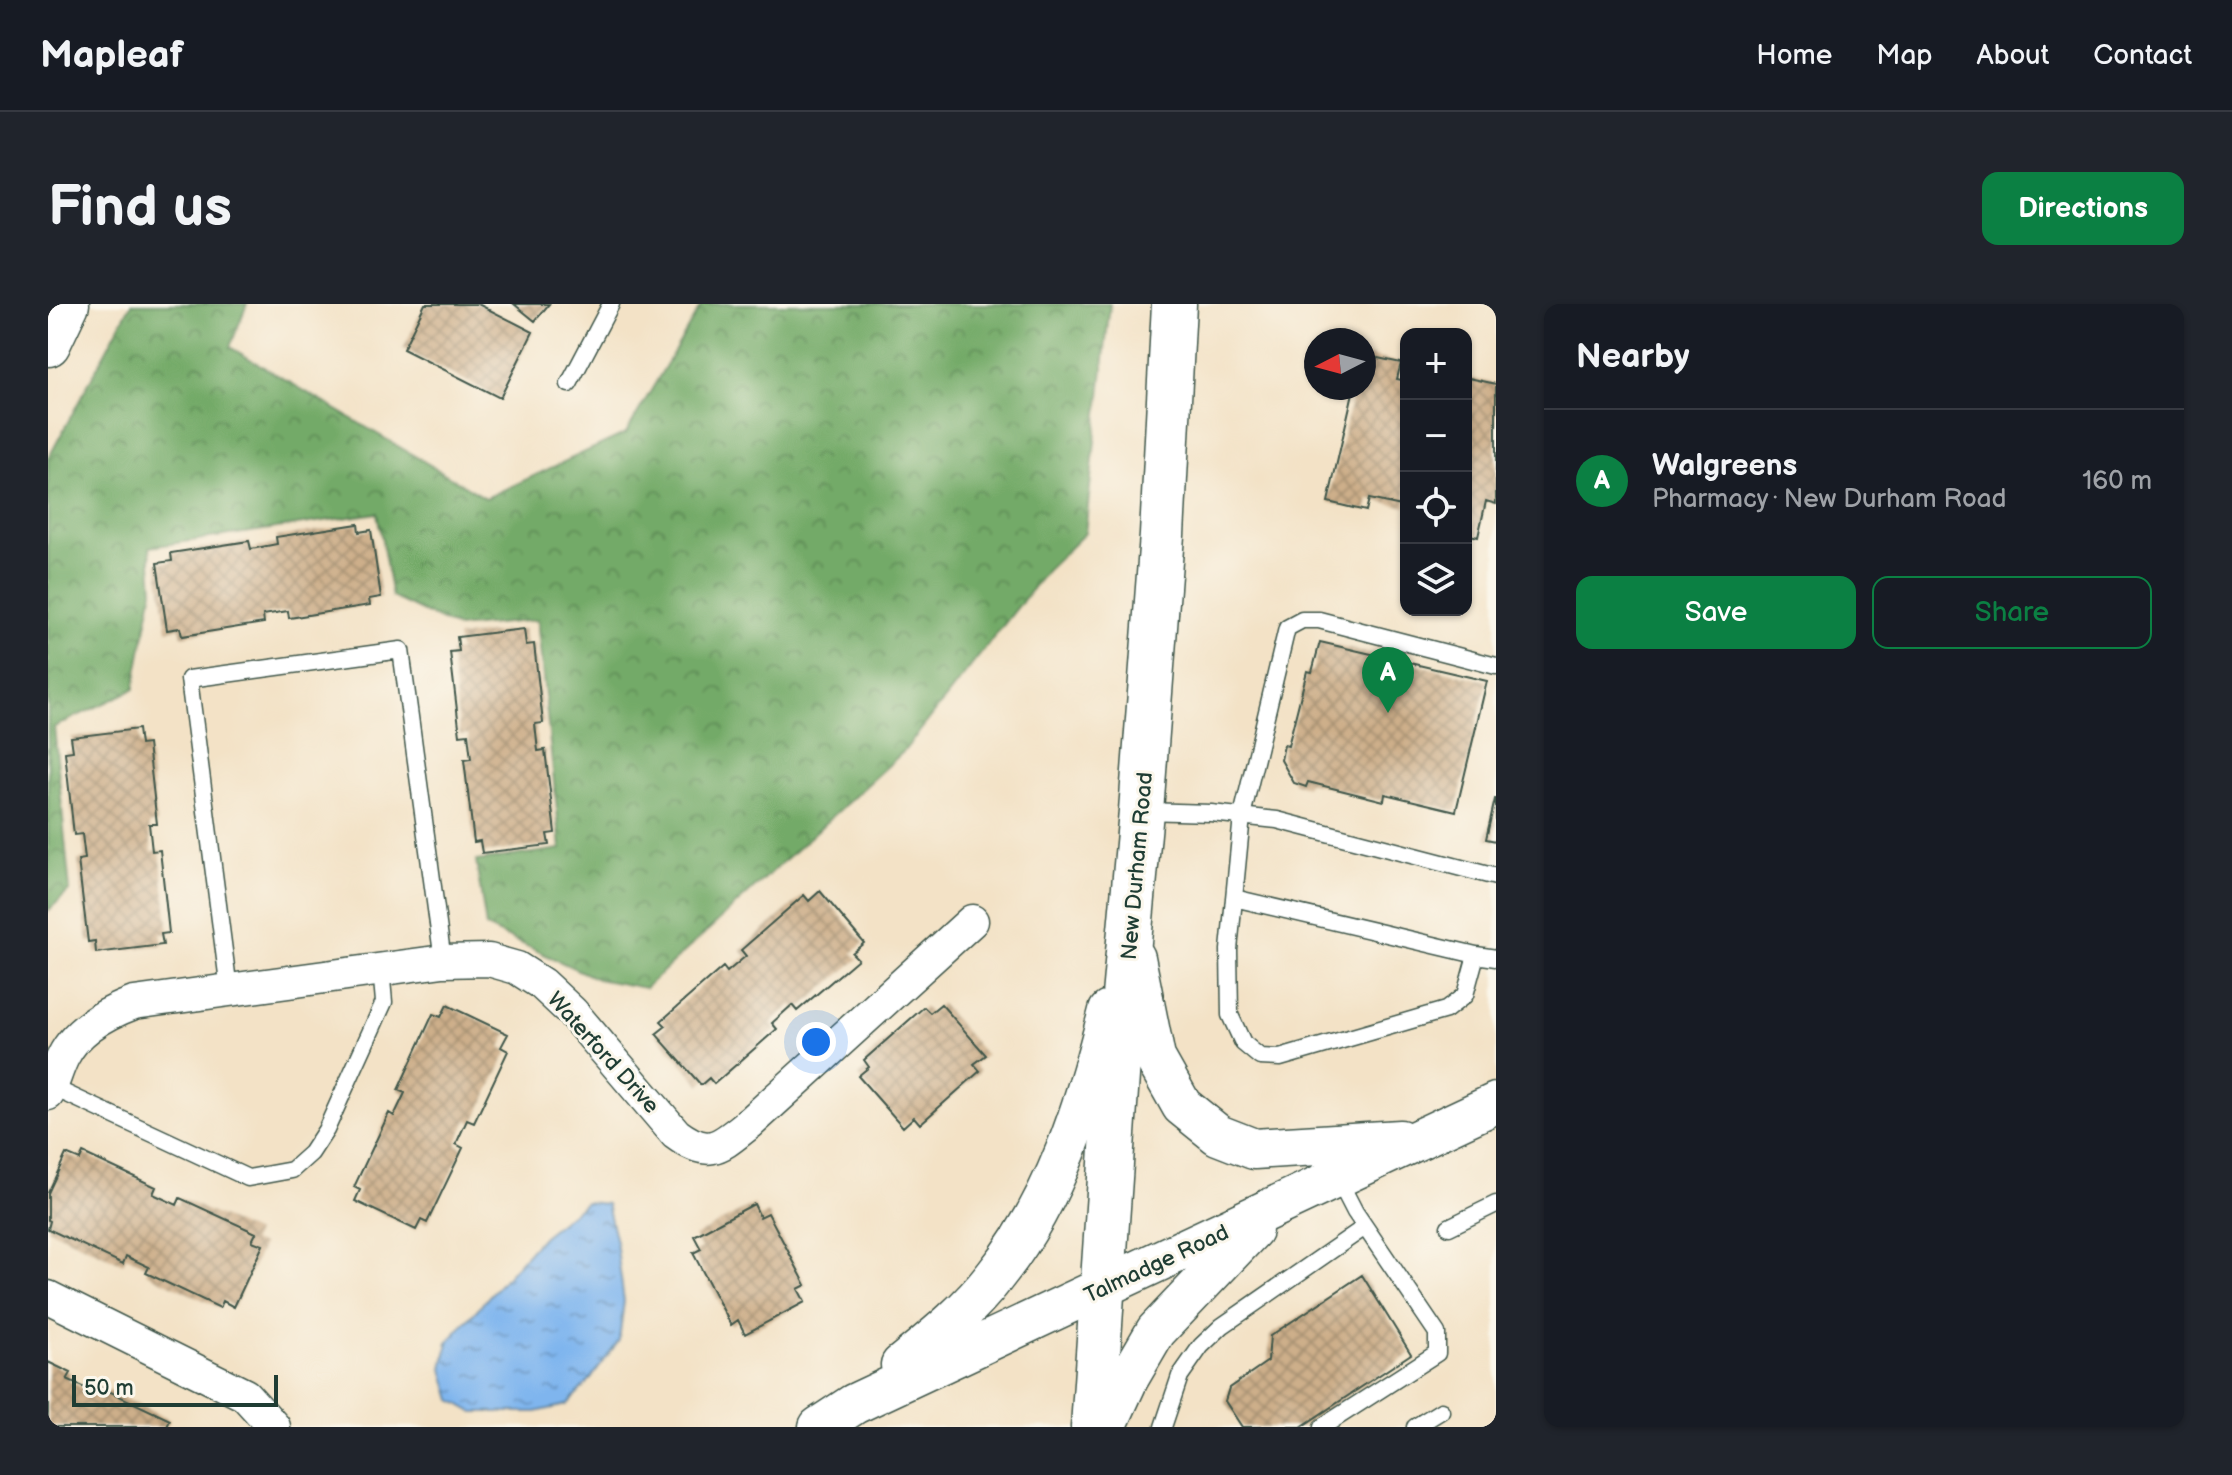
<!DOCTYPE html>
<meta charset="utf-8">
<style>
:root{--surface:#171b24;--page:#20242c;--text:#f1f3f6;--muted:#9ea1a6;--line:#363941;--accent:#0b8043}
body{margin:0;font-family:"Balsamiq Sans",sans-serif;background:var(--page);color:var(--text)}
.controls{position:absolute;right:24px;top:24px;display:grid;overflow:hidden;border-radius:16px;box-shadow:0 2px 6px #0004}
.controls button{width:72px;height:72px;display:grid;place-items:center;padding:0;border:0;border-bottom:2px solid var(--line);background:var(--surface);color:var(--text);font:40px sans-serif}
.compass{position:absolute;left:1256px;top:24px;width:72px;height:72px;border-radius:50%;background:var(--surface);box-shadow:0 2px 6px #0004;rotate:264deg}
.scale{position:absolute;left:24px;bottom:20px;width:206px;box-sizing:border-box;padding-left:8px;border:4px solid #1f3d34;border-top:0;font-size:22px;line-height:28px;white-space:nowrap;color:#1f3d34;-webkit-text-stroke:6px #fbf7ec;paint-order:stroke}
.you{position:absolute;left:768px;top:738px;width:28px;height:28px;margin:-20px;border:6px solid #fff;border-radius:50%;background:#1a73e8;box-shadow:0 0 0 12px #1a73e833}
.badge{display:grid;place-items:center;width:52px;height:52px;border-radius:50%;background:var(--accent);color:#fff;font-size:26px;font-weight:700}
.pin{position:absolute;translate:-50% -66px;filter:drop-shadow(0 2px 4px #0008)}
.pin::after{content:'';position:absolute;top:42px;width:28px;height:24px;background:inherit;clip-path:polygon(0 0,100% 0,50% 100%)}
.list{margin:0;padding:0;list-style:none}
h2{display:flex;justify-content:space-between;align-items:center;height:104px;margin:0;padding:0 32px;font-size:34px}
h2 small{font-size:26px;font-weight:400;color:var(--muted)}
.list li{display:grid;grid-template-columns:52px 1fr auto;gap:24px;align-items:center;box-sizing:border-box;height:144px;padding:0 32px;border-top:2px solid var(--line)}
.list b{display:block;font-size:30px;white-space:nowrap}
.list p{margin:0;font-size:26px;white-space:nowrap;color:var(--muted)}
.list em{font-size:26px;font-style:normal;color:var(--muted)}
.actions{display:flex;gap:16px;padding:24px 32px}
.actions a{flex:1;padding:18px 0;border:2px solid var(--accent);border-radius:16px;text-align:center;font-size:28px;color:var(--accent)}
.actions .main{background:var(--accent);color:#fff}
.icon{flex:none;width:44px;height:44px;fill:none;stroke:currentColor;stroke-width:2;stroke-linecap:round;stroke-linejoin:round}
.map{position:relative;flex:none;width:1448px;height:1123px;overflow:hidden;border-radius:16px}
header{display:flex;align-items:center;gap:48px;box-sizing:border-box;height:112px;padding:0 40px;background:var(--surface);border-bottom:2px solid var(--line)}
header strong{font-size:38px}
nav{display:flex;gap:44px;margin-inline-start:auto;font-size:28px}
.intro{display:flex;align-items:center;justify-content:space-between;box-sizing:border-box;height:192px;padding:0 48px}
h1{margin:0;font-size:56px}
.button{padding:20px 36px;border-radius:16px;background:var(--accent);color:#fff;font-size:28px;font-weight:700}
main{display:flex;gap:48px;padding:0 48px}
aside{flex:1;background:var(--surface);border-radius:16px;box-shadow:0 2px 6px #0004}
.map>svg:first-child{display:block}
.forest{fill:url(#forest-crowns);stroke:#49744e;stroke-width:2}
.water{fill:url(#water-ripples);stroke:#4f7991;stroke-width:2}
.building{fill:url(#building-cross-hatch)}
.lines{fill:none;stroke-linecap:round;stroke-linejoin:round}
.service-casing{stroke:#3f564a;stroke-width:19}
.minor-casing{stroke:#3f564a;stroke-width:35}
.tertiary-casing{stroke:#3f564a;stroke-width:43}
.secondary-casing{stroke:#3f564a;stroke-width:47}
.motorway-casing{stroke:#3f564a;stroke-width:47}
.service{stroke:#fff;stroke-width:16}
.minor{stroke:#fff;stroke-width:32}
.tertiary{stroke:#fff;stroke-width:40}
.secondary{stroke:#fff;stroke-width:44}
.motorway{stroke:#fff;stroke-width:44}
.labels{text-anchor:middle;stroke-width:6;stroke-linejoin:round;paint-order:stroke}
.street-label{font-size:22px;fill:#1f3d34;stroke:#fbf7ec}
</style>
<header>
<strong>Mapleaf</strong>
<nav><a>Home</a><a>Map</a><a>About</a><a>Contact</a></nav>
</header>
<div class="intro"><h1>Find us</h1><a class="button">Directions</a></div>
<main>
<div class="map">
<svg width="1448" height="1123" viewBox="0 0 1448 1123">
<defs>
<pattern id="forest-crowns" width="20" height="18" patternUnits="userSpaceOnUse" patternTransform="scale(2)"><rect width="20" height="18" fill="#73aa68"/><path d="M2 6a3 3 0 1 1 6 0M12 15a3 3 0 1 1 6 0" fill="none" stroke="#5e8c56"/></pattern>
<pattern id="water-ripples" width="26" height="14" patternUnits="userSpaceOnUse" patternTransform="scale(2)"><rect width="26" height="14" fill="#7fb5ee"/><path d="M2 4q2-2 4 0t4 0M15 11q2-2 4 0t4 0" fill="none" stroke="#6794c2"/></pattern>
<pattern id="building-cross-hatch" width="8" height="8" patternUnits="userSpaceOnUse" patternTransform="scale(2)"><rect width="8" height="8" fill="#cdaf8a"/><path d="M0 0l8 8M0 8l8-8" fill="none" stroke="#a69072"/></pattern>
</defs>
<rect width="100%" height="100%" fill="#fbf7ec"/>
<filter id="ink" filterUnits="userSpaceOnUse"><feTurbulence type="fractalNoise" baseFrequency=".0125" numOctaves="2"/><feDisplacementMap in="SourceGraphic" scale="16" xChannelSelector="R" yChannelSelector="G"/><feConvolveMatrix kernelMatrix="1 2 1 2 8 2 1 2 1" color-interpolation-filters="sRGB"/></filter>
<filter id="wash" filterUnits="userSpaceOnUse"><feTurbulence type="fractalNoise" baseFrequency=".006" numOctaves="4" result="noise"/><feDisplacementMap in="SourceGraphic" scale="32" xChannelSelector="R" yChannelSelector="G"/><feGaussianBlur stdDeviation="1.8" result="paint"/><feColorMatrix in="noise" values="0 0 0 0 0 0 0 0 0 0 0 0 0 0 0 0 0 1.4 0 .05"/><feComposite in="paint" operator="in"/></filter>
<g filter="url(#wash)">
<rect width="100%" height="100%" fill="#f3e2c6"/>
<path class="forest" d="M83,0h116l-17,43 256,151 140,-65 76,-129h408l-25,229 -38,37 -143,181 -259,237 -48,-9 -111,-52 -10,-66 85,-12 -24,-229 -80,8 -65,-31 -15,-84 -227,34 3,43 -19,99 -80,38 16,163 -22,21v-452z"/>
<path class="water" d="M538,898l21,2 9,38 8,59 -5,39 -31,42 -22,23 -30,7h-63l-21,-12 -9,-31 5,-27 95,-106z"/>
<g id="blocks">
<path class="building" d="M377,0h53l55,28 -33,66 -97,-49z
M466,0h35l-14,17z
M1316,51l37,8 -4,16 9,2v126l-37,-8 -3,12 -38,-9 26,-114h10z
M1421,74l27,6v120l-10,-3 -8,36 -12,-3v-144z
M310,220l1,8 12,-2 10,67 -12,2 1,6 -81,13 -1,-7 -25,4 1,8 -82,13 -2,-8 -13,2 -10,-67 15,-2 -1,-8 78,-12 2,8 26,-5 -1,-7z
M476,325l2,16 8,-1 9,79 -8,1 3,27 7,-1 10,83 -8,1 2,11 -67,8 -2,-12 -6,1 -10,-82 7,-1 -3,-25 -8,1 -10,-83 9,-1 -2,-14z
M1272,338l167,39 -31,130 -71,-17 -1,7 -76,-19 -2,5 -12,-4 -13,-23 3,-15 4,1 19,-75 5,1z
M90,425l2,16 8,-1 9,80h-8l3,27 8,-1 9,83 -8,1 2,11 -67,8 -1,-12 -7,1 -10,-82 7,-1 -3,-25 -8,1 -9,-83 8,-1 -2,-14z
M1447,495h1v42l-10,-2z
M772,587l44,52 -12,10 6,6 -61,52 -5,-6 -20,18 5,6 -63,55 -5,-6 -8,7 -45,-51 10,-8 -5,-5 62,-54 4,5 19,-16 -5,-6 63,-55 5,6z
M893,700l45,51 -12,9 6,7 -60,53 -6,-7 -11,10 -45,-51 11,-9 -5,-7 60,-53 6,6z
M399,701l61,29 -7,13 7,4 -34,72 -7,-3 -11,24 7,4 -36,75 -6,-3 -5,10 -61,-29 5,-11 -6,-3 35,-74 5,3 11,-23 -7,-3 35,-76 8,3z
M35,849l73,34 -3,7 24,11 3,-7 76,35 -4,8 11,4 -29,62 -11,-6 -3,7 -74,-35 3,-6 -23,-11 -3,8 -75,-35 2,-8 -2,-1v-27l18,-39 14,6z
M706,900l6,13 8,-4 38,72 -8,4 7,13 -60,32 -7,-14 -7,5 -38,-72 8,-4 -7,-13z
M1314,971l49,79 -110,73h-59l-17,-26 4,-13 39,-27 2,-25z
M0,1058l23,11 -4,7 24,11 3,-7 76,36 -3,7h-119z"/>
</g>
</g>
<g filter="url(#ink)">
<use href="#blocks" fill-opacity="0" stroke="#3f564a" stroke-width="2"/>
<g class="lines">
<defs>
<path id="service" d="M521,80l42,-80
M1448,362l-177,-46h-17l-15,8 -45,188 -13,134 1,65 13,28 17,14 20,1 166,-48 19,-15 11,-40 20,3
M1095,507l68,2 66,7 219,57
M1186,594l242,57
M181,686l-40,-311 212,-29 42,311
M4,783l196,91 44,-8 19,-17 15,-23 58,-128 -3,-33
M1401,923l47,-23
M1115,1123l17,-51 21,-30 21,-20 143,-99
M1274,1123l115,-74v-20l-82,-121 -17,-33
M1367,1123l26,-16"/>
<path id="minor" d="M0,790c6,-12 9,-25 15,-37 13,-27 44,-44 71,-54l309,-42 46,-1 28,8 25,16 30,28 104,122c35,26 45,11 75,-12l221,-201
M0,993l197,98 29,32"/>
<path id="tertiary" d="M1087,654l20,100 27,48 36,29 36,14 146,-9
M853,1061c33,-27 67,-54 93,-88 62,-76 91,-172 115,-266
M771,1123l35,-23 642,-301
M1058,1123l22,-48 28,-48 96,-101"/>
<path id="secondary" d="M1045,1123l25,-366 23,-250 21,-276 12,-231"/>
<path id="motorway" d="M0,40l19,-40"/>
</defs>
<use href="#service" class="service-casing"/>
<use href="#minor" class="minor-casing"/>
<use href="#tertiary" class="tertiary-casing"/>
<use href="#secondary" class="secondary-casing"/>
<use href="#motorway" class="motorway-casing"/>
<use href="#service" class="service"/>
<use href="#minor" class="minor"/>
<use href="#tertiary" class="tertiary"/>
<use href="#secondary" class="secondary"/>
<use href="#motorway" class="motorway"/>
</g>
</g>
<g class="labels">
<g class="street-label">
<text transform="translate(1088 562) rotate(-85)" y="8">New Durham Road</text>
<text transform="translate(556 748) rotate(48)" y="8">Waterford Drive</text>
<text transform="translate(1108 959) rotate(-25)" y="8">Talmadge Road</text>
</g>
</g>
</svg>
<div class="controls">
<button>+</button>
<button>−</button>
<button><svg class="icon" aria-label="locate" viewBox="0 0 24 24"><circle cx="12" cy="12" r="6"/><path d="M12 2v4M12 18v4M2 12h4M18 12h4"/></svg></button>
<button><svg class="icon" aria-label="layers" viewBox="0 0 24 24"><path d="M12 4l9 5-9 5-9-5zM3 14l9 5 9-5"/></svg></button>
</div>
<svg class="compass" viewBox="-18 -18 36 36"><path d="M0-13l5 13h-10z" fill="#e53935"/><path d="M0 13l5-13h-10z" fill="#9ea1a6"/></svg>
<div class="scale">50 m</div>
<div class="you"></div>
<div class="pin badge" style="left:1340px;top:409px">A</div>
</div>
<aside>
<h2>Nearby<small></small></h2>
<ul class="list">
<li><span class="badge">A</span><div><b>Walgreens</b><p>Pharmacy · New Durham Road</p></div><em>160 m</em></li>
</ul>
<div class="actions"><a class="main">Save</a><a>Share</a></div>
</aside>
</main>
